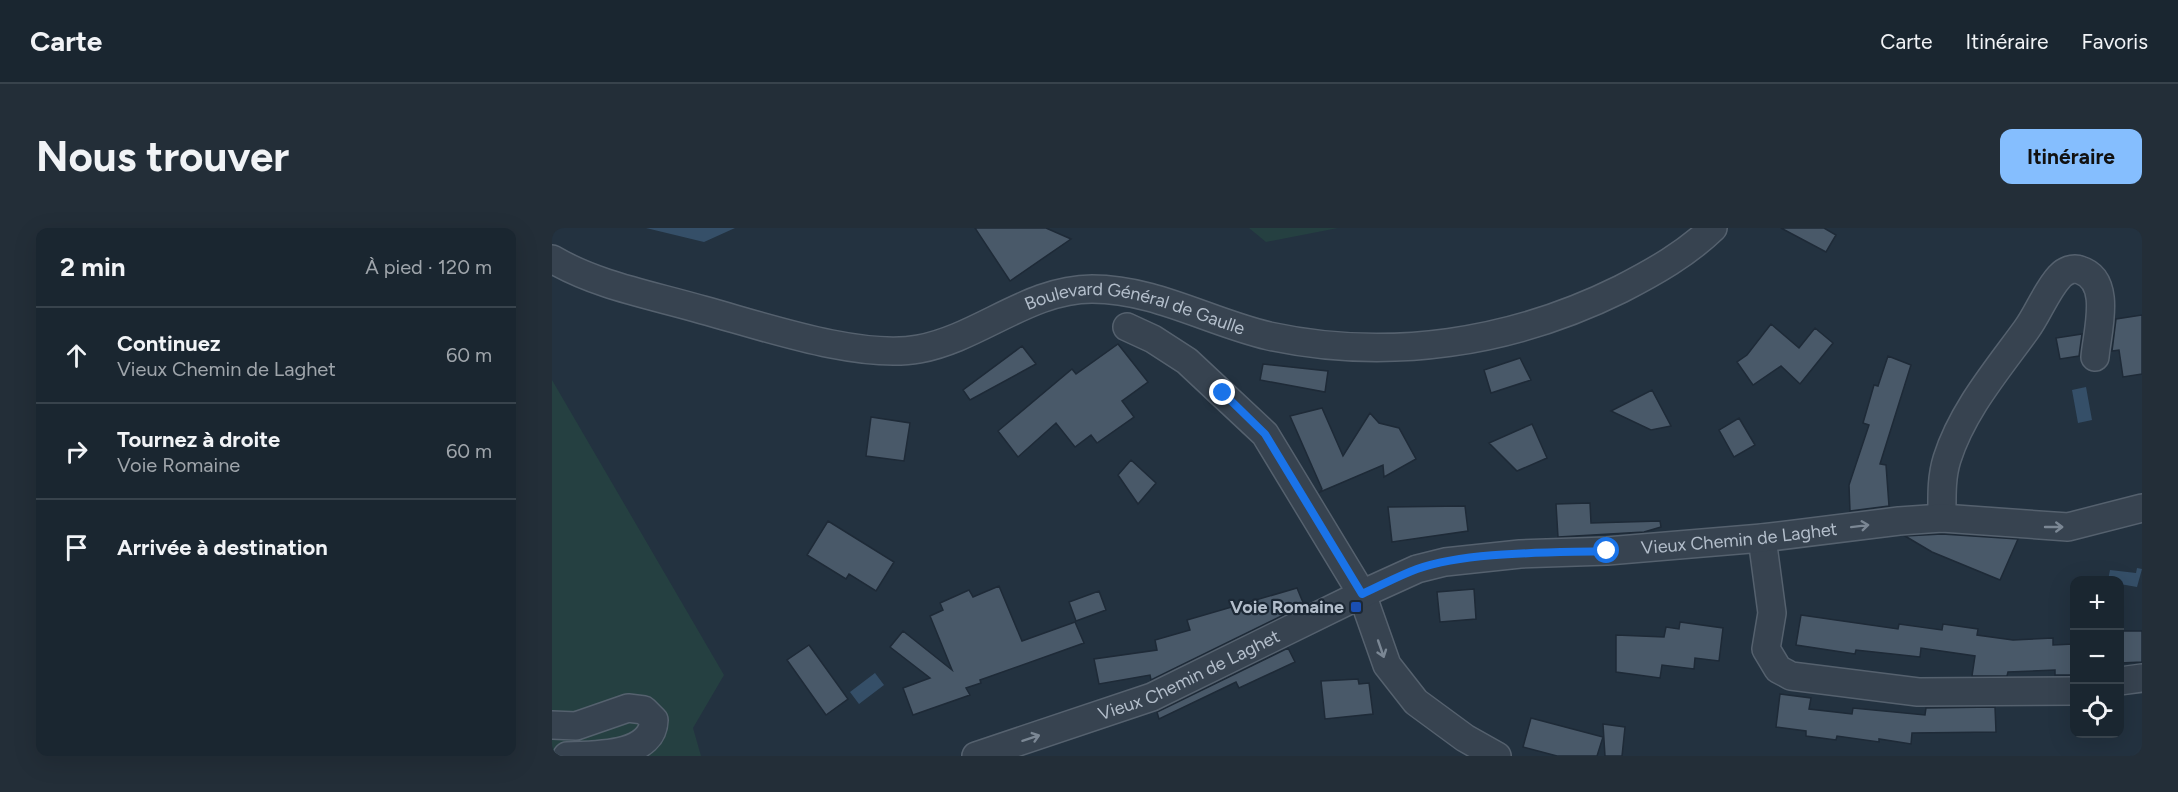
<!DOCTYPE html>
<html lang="fr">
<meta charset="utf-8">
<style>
:root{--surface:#1a2630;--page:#232e38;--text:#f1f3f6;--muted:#9fa5ab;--line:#38434c;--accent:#85befe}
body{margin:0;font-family:Figtree,sans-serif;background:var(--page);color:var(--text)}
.controls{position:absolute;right:18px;bottom:18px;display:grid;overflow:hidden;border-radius:12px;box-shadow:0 6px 24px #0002}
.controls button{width:54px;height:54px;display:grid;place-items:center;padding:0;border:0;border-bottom:2px solid var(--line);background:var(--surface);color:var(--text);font:30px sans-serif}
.stop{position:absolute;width:18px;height:18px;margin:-14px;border:4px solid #1a73e8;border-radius:50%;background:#fff}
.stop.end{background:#1a73e8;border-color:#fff;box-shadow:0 2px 6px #0008}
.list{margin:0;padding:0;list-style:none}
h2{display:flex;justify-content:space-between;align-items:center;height:78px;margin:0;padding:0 24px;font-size:26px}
h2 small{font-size:20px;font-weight:400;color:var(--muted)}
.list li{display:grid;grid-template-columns:39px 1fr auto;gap:18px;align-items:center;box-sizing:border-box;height:96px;padding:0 24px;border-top:2px solid var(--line)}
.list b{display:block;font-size:22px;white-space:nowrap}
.list p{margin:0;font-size:20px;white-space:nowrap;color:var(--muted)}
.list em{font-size:20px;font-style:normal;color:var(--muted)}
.icon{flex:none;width:33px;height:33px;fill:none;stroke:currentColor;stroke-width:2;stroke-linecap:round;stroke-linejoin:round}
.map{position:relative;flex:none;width:1590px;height:528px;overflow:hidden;border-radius:12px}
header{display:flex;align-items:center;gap:36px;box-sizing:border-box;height:84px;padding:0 30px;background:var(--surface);border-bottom:2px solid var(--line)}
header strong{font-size:28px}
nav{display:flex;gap:33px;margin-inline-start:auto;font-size:21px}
.intro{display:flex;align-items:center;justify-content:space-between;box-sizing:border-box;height:144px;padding:0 36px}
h1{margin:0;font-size:42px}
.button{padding:15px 27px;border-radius:12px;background:var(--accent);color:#111;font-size:21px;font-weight:700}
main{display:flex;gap:36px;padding:0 36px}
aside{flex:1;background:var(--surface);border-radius:12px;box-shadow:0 6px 24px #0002}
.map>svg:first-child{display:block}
.green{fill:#254041}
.water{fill:#354f68}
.building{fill:#495969;stroke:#1e2a37;stroke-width:1.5}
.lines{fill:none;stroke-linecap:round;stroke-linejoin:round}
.minor-casing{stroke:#55616e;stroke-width:30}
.minor{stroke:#374350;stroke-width:27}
.oneway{stroke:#7b8794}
.route{stroke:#1a73e8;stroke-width:8}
.transit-dot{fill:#1a4fb4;stroke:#1c2835;stroke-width:2}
.labels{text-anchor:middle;stroke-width:4.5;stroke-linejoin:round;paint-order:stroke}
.street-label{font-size:18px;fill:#b3becb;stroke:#1c2835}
.poi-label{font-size:18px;font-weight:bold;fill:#b3becb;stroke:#1c2835;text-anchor:end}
</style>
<header>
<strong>Carte</strong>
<nav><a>Carte</a><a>Itinéraire</a><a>Favoris</a></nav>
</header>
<div class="intro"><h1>Nous trouver</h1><a class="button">Itinéraire</a></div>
<main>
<aside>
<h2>2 min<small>À pied · 120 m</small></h2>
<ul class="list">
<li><svg class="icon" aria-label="ahead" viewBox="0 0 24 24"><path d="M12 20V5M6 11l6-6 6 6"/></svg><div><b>Continuez</b><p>Vieux Chemin de Laghet</p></div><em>60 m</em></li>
<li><svg class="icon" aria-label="right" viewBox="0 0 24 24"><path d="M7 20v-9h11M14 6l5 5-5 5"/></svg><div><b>Tournez à droite</b><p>Voie Romaine</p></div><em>60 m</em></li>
<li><svg class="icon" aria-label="arrive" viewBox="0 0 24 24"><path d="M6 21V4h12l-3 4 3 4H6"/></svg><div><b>Arrivée à destination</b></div></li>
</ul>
</aside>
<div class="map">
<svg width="1590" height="528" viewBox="0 0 1590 528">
<rect width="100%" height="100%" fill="#233240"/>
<path class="green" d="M697,0h89l-72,14z
M0,152l172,295 -31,53 8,28h-149z"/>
<path class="water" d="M94,0h89l-31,14z
M1534,159l6,33 -14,3 -6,-33z
M1585,340l5,1 -5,18 -17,-3v-4h-12l2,-10 26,3z
M323,445l9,12 -25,19 -9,-12z"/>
<path class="building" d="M423,0h71l25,11 -61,42z
M1229,0h43l12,7 -10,17z
M1590,87v59l-19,3 -4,-27 -7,1 4,-32z
M1219,96l28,24 16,-20 18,15 -33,41 -19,-18 -28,19 -16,-23 10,-7z
M1530,106l-3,22 -19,3 -4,-21z
M566,116l30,38 -26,19 12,16 -37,26 -6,-8 -16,12 -19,-24 -38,34 -20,-26 74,-62 4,5z
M470,118l14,18 -66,36 -7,-10z
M1336,128l23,9 -31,99 6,1 3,41 -39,5 -1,-26 20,-60 -6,-2 11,-38 4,1z
M968,130l11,22 -40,13 -7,-23z
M711,136l65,7 -3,21 -65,-12z
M1100,162l19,36 -20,4 -40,-19z
M770,180l21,48 27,-43 9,10 20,5 17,31 -32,18 -1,-12 -63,27 2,-3 -32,-73z
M319,189l39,6 -6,38 -38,-5z
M1187,190l16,27 -21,12 -15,-27z
M980,196l15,34 -30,13 -28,-28z
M579,232l25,23 -18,21 -20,-29z
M1038,275l1,20 69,-2 1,6 -17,5 -86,5 -2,-33z
M913,278l3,25 -76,11 -4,-35z
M276,293l66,41 -18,29 -27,-17 -3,5 -39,-24z
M1390,306l76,5 -18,41 -68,-28 -27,-16z
M447,358l23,55 53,-19 9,21 -104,37 1,3 -15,5 4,7 -57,20 -10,-27 27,-10 -40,-31 13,-16 49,39 -22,-54 13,-6 -3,-7 29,-13 4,7z
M745,360l7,17 -153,75 -1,-5 -51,9 -5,-25 63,-9 -2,-10 35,-10 -3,-10z
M922,361l2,30 -36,3 -3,-30z
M547,363l7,19 -30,11 -7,-19z
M1249,387l97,14 1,-5 43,6 1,-6 35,5 -1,6 36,5 40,-2v7l21,-1v31h-19v-5l-47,2 -1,4h-35l3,-20 -54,-8 -1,9 -64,-7 -1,4 -59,-9z
M1128,394l43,6 -4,33 -24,-3 -1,11 -32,-4 -2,13 -44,-6v-37l48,2 2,-10 13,2z
M1568,403h22v31l-22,1z
M257,417l39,54 -22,16 -39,-55z
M736,420l7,14 -56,26 -3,-6 -77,37 -2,-7z
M806,451l1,5 10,-1 4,31 -48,5 -4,-38z
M1228,466l31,4 -2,11 43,5 1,-6 72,7 1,-7 69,-1 1,25 -84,1 -1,11 -32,-5v3l-42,-6 -1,4 -30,-4v-5l-30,-4z
M979,490l72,19 -6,19h-40l-34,-9z
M1051,496l22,3 -3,29h-17z"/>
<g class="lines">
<defs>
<g id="minor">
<path id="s1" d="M0,31c46,27 100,36 151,51 59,16 157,50 216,39 60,-11 110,-60 173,-60 63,0 117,33 177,47 120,26 243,7 352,-47 33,-17 65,-35 92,-61"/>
<path d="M575,99l26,12 34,22 78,73 97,160 25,71 29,37 49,36 32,18"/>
<path d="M1390,290c0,-20 -1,-40 5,-59 15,-48 50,-89 79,-129 12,-16 20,-39 34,-54 5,-5 13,-9 20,-6 33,10 17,62 15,87"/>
<path d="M1210,310l10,75 -6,36 12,20 13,7 127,16 156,-1"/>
<path d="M1568,453l22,-3"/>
<path d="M0,497l24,1 52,-18 16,2 10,10c-1,36 -57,35 -87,36"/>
<path id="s2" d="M424,528l176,-59 210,-103 55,-25 28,-7 75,-8 87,-3 155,-13 137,-17 43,-3 126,9 74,-19"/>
</g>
</defs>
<use href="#minor" class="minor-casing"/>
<use href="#minor" class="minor"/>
</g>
<defs><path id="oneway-shaft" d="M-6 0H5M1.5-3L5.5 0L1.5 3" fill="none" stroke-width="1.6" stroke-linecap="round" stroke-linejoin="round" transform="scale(1.5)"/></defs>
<g class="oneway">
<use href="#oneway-shaft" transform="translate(1308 298) rotate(-7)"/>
<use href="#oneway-shaft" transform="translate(1502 299)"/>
<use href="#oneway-shaft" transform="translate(829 421) rotate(71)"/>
<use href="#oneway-shaft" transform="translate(479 510) rotate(-18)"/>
</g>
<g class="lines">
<path class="route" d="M671,165l42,41 97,160c18,-8 36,-18 55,-25 52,-18 134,-16 190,-18"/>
</g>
<rect class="transit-dot" x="798" y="373" width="12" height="12" rx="3"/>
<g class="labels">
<g class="street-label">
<text dy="6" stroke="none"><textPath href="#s1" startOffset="610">Boulevard Général de Gaulle</textPath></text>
<text dy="6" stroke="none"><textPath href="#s2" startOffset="804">Vieux Chemin de Laghet</textPath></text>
<text dy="6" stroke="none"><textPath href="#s2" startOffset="228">Vieux Chemin de Laghet</textPath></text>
</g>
<g class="poi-label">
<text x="792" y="385">Voie Romaine</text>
</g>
</g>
</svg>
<div class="controls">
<button>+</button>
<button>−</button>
<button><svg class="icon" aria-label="locate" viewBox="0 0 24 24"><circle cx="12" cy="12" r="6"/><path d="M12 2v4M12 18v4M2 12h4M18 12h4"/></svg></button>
</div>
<div class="stop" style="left:1055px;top:323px"></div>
<div class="stop end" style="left:671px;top:165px"></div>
</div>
</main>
